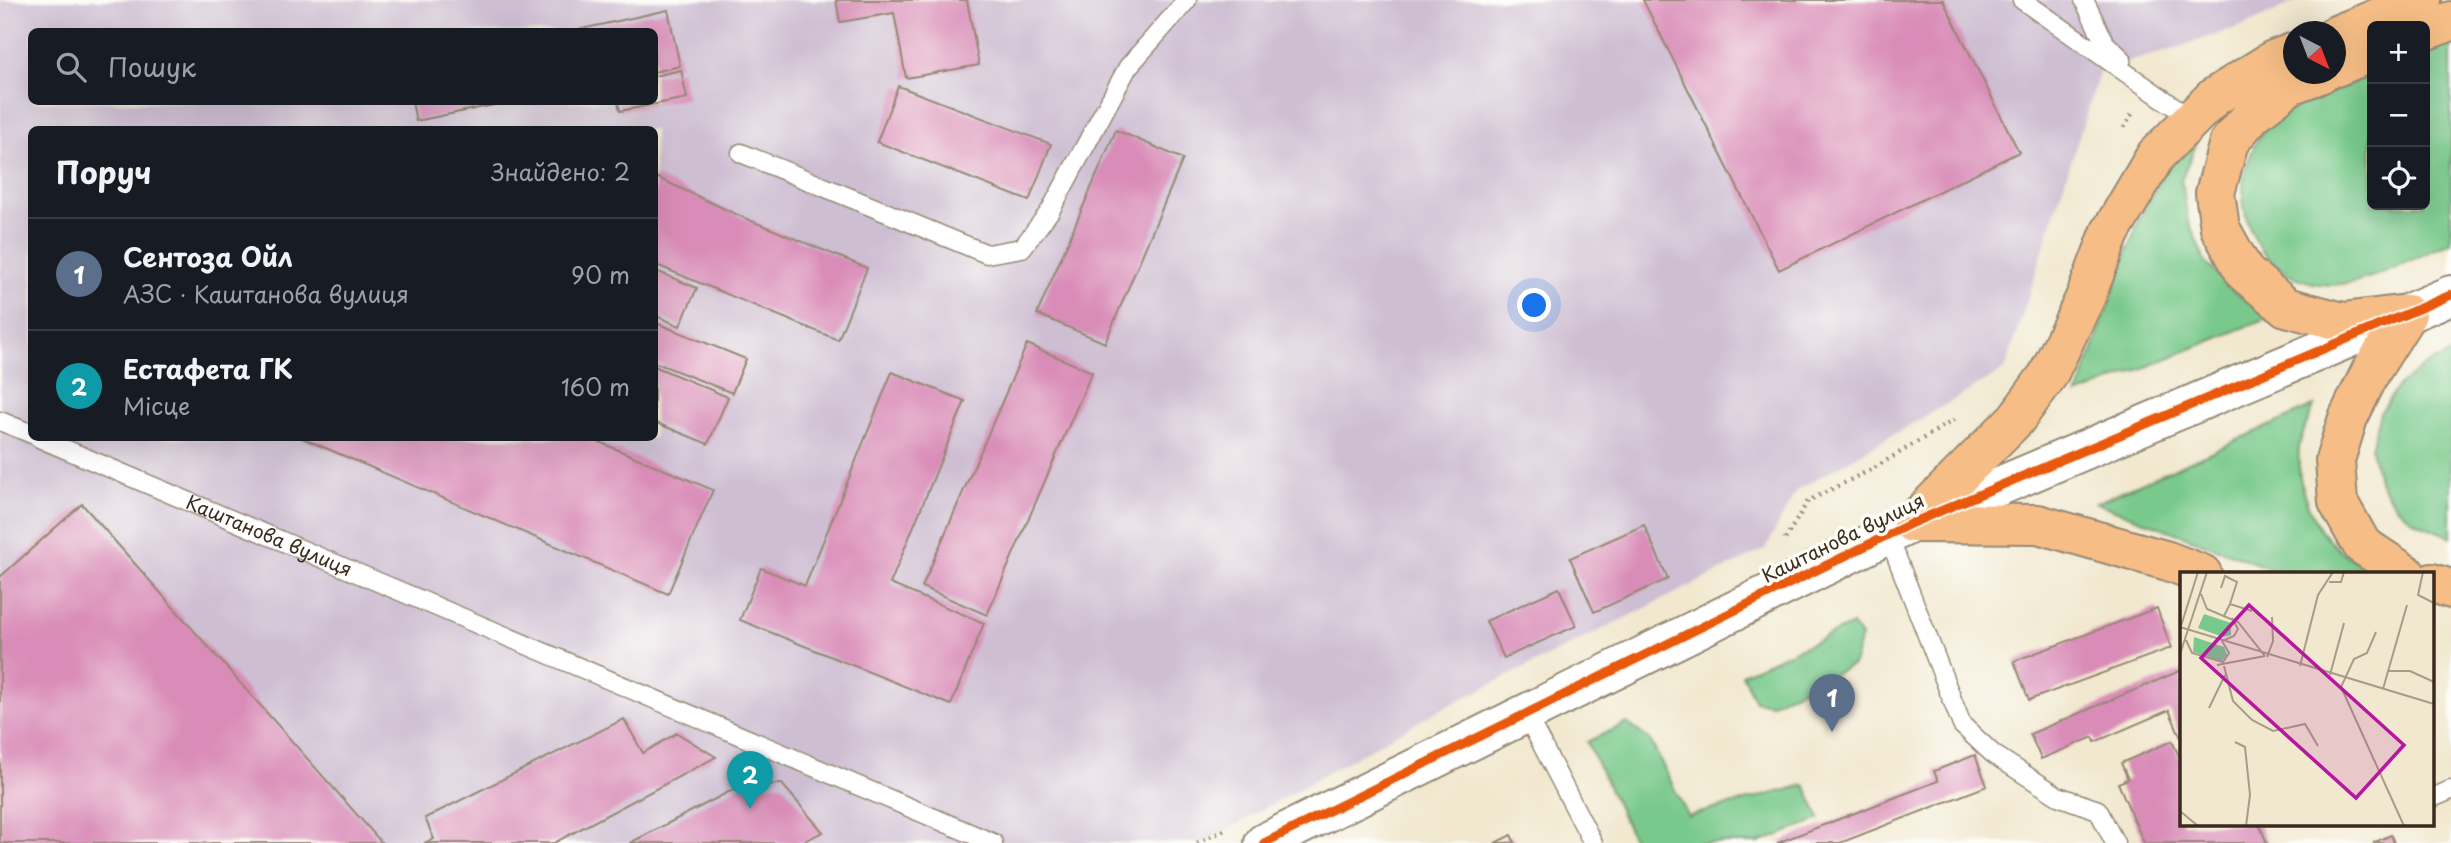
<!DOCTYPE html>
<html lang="uk">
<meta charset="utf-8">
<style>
:root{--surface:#171b24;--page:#242831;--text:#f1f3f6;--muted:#9ea1a6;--line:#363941;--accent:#1a73e8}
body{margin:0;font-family:"Playpen Sans",sans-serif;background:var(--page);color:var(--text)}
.controls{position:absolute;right:21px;top:21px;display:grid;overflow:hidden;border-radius:10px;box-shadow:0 7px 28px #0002}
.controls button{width:63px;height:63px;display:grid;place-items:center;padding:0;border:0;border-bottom:2px solid var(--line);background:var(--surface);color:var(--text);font:35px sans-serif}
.compass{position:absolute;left:2283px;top:21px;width:63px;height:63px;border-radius:50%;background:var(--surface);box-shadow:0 7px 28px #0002;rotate:138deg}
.you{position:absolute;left:1535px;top:306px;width:24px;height:24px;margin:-18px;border:5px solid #fff;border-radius:50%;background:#1a73e8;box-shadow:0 0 0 10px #1a73e833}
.badge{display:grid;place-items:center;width:46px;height:46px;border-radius:50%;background:var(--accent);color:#fff;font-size:23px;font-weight:700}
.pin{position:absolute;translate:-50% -58px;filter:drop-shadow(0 2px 4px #0008)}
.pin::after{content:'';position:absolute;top:37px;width:24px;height:21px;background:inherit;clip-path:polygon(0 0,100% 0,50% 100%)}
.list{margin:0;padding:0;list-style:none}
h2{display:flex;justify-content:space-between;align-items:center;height:91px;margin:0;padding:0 28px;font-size:30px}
h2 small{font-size:23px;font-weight:400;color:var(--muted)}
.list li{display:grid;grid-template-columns:46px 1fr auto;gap:21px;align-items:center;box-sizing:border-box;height:112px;padding:0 28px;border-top:2px solid var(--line)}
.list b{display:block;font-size:26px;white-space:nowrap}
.list p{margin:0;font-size:23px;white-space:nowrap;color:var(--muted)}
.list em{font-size:23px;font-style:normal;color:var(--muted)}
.icon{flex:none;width:38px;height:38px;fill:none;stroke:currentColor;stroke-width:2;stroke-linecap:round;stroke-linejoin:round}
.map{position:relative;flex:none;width:2451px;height:843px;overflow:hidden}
.search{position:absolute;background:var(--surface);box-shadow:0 7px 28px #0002;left:28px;top:28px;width:630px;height:77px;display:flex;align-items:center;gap:18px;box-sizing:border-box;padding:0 24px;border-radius:10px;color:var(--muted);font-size:26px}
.panel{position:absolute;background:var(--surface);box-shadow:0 7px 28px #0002;left:28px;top:126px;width:630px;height:315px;border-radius:10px}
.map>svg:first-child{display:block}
.industrial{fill:#cdbed2;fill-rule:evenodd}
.green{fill:#78c98b;stroke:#5a7a54;stroke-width:2}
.building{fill:#d98cb7}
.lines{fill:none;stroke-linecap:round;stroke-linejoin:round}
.service-casing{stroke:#968976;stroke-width:21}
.tertiary-casing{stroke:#968976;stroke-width:42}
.primary-casing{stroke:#968976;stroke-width:42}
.path{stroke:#968976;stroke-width:4.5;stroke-dasharray:2 5;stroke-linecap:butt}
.service{stroke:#fff;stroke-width:18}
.tertiary{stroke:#fff;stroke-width:38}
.primary{stroke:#f6be86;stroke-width:38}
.cycleway-casing{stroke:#fdfcf7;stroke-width:13}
.cycleway{stroke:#e8590c;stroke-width:9}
.labels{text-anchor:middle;stroke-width:7;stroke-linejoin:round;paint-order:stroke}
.street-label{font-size:19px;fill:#3b2a1e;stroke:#fdfcf7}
.inset-road{fill:none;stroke:#a89c88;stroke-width:2}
.view{fill:#b5179e;fill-opacity:0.15;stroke:#b5179e;stroke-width:3.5}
.inset-edge{fill:none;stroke:#3b2a1e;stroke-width:3.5}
</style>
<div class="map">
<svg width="2451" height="843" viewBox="0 0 2451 843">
<rect width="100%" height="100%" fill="#fdfcf7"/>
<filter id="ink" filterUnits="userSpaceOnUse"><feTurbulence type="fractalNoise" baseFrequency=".0143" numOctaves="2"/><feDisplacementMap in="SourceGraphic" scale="14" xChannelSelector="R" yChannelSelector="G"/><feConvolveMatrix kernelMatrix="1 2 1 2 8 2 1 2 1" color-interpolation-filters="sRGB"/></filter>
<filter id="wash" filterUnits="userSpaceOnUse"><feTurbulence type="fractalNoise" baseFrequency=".00686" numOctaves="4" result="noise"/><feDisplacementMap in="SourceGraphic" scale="28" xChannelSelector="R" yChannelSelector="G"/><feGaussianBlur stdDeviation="1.57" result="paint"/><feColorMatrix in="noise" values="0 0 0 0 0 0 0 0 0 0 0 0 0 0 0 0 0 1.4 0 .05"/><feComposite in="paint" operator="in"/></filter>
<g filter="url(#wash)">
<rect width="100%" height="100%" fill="#f1e8cf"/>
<path class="industrial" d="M0,0h2299l-51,24 -84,28 -64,18 -95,300 -209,121 -31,58 -330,163 -232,131h-1203zM32,32h622v70h-622zM32,130h622v308h-622z"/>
<path class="green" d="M2451,41v201c-31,13 -77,39 -110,42 -69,8 -115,-62 -92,-125 4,-11 9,-23 18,-32 23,-22 75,-39 105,-52v130h53v-153z
M2202,131l-21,49 7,40 17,42 31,31 34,24 -193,78 62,-176 28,-52z
M2451,354v183l-34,-14 -21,-16 -18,-27 -7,-32 9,-35 19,-28 28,-21z
M2314,406c-5,13 -13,28 -15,42 -3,32 8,67 30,92 12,14 32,25 49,33h-96l-186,-70z
M1852,625l9,12 -8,28 -83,39 -15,-3 -13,-27z
M1627,723l23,17 38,76 117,-31 15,34 -61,24h-124l-48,-101z"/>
<g id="blocks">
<path class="building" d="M836,0h131l12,65 -73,13 -12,-65 -54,9z
M1643,0h300l76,152 -240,118z
M668,10l12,56 -26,6v-40h-86z
M681,70l6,28 -67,13 -2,-9h36v-26z
M898,86l153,58 -22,57 -152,-59z
M412,102h92v1l-88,18z
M1116,130l67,29 -78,184 -68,-29z
M654,176l88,41 125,51 -29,72 -184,-76z
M654,270l43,18 -17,38 -26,-11z
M654,322l92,37 -14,34 -78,-31z
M1027,344l65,28 -105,243 -65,-28z
M654,366l74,31 -20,47 -54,-22z
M892,372l73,29 -75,183 94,39 -33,82 -211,-85 21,-52 44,18z
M302,438h288l123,52 -45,104z
M82,504l300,339h-382v-266z
M1644,525l24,54 -74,33 -24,-54z
M1559,588l17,38 -72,32 -18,-37z
M2157,608l14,40 -142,52 -15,-39z
M2182,670v70l-13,-30 -74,32 -2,-5 -52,22 -11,-25z
M624,719l19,34 34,-20 39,24 -162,86h-130l10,-4 -9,-21z
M2172,741l7,15h3v68h77l8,19h-123l-26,-60 10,-4 -7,-16z
M1975,755l12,31 -147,57h-63l161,-62 -4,-10z
M782,784l41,48 -23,11h-170l110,-57z
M1511,835l4,8h-20z
M2391,835l3,8h-21z"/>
</g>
</g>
<g filter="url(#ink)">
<use href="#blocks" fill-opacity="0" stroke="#968976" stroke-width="2"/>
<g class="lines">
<defs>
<g id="service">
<path d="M2022,0l170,119"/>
<path d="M2084,0l21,43 17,16"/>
<path d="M741,153l246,101 35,-6 28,-37 78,-144 59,-67"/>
<path d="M0,421l32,13"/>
<path id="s1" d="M39,438l954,405"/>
<path d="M1888,535l74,190 31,29 65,42 40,14 17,33"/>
<path d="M1526,714l67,129"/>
<path d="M2432,798l19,-8"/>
</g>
<path id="tertiary" d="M1264,843l648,-320 539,-228"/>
<path id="primary" d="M2425,31l26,-10
M2336,35l86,-35
M2336,67l36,-15
M2320,74l-30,11 -37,29 -24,28 -14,51 5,35 25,45 41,34 57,15 64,-8
M1912,523l104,-104 32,-44 38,-79 24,-63 46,-78 58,-58 59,-37 21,-8
M1912,523l126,1 130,37 34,13
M2406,574l-44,-29 -24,-43 -3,-42 13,-42 23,-47 36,-57
M2432,583l19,6"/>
</defs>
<use href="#service" class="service-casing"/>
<use href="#tertiary" class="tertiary-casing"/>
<use href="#primary" class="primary-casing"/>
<path class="path" d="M2124,128l9,-16
M1785,539l23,-38 66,-33 83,-50
M1197,843l30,-14"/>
<use href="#service" class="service"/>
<use href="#tertiary" class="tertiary"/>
<use href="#primary" class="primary"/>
<defs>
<path id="cycleway" d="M1264,843l648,-320 539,-228"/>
</defs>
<use href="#cycleway" class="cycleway-casing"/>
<use href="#cycleway" class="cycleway"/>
</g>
</g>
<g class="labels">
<g class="street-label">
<text dy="7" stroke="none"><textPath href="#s1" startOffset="250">Каштанова вулиця</textPath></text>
<text transform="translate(1843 538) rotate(-26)" y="7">Каштанова вулиця</text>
</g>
</g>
<g transform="translate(2180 572)">
<rect width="254" height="254" fill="#f1e8cf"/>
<path d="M24,42l27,9v12l-8,2 -25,-9zM14,65l30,10 3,8 -5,6 -29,-9z" fill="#78c98b"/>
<path class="inset-road" d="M243,0l-5,23 16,8M149,10h12l3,-10M41,16l4,-12 12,6 -7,22M21,22l6,15 31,13 27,34M44,44l6,-12 22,7M0,55l254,77M0,57l18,-57M196,60l-9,21 -13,6 -13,28 63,139M6,68l6,13 31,9 6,-9 -7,-12 12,-5 4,-7 -6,-11M0,82l27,-82M87,85l6,-16 -1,-24M37,93l48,-9M44,94l9,35 19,19 21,11 32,-7 13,22M120,94l18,-71 15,-23M209,99h21l24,11M150,103l14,-52M203,117l24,-84M29,136l16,-33M55,170l10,5 5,48 -4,31M0,239l18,15"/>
<path class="view" d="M69,33l155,140 -48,53 -155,-140z"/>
<rect width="254" height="254" class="inset-edge"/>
</g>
</svg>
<div class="controls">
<button>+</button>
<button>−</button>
<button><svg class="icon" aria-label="locate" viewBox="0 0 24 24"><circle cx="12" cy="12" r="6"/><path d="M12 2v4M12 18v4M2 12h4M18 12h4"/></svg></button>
</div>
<svg class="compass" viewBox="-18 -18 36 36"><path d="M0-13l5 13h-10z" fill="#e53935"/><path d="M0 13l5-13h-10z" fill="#9ea1a6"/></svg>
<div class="you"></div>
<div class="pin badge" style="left:1832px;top:732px;background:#5c6f8a">1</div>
<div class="pin badge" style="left:750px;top:809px;background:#0f9aa8">2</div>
<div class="search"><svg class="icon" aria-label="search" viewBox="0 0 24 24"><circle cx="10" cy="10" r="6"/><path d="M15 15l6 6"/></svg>Пошук</div>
<section class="panel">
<h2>Поруч<small>Знайдено: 2</small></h2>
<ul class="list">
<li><span class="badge" style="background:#5c6f8a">1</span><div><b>Сентоза Ойл</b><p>АЗС · Каштанова вулиця</p></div><em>90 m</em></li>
<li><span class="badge" style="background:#0f9aa8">2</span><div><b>Естафета ГК</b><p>Місце</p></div><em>160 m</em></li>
</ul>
</section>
</div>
